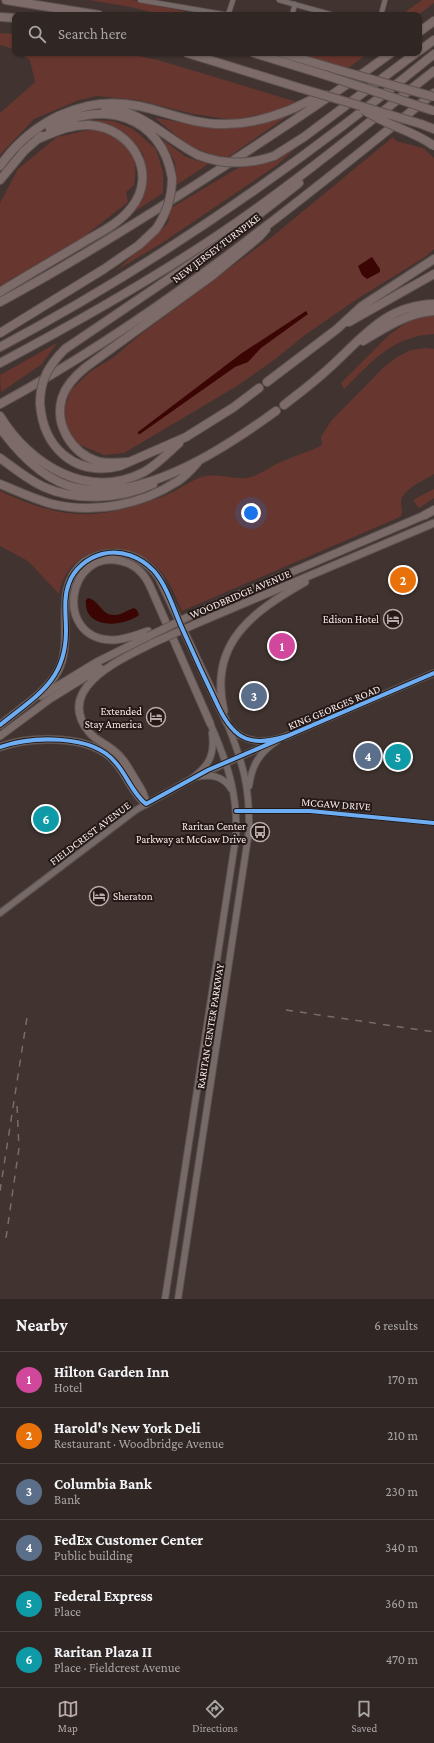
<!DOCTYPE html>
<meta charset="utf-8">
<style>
:root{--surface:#302624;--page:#382e2c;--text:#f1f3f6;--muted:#a8a5a6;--line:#4b4341;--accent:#b9aaa7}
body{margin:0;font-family:"Crimson Pro",serif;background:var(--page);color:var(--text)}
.you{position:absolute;left:251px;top:513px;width:14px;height:14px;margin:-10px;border:3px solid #fff;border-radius:50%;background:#1a73e8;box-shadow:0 0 0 6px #1a73e833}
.badge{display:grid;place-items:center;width:26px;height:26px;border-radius:50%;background:var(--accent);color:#fff;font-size:13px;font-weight:700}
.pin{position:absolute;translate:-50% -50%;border:2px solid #fff;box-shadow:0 1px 4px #0006}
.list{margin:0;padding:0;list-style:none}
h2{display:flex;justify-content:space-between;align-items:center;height:52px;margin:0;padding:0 16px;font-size:17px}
h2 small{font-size:13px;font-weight:400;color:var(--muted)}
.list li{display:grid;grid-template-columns:26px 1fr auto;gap:12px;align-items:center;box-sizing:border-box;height:56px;padding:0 16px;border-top:1px solid var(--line)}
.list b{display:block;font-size:15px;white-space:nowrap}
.list p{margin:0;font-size:13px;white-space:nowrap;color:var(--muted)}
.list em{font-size:13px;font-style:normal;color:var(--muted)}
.icon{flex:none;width:22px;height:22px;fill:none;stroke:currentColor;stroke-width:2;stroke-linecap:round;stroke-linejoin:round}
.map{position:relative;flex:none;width:434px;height:1299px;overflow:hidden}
.search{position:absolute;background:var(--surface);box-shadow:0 1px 3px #0004;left:12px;right:12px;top:12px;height:44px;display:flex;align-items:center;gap:10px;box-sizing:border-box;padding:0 14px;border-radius:8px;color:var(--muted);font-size:15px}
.sheet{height:388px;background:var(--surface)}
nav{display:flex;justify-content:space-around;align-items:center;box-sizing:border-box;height:56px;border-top:1px solid var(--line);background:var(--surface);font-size:11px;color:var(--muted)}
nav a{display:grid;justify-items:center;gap:2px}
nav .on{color:var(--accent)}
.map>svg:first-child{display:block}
.green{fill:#67372f}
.water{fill:#3b0504}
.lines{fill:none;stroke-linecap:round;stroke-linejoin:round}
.minor-casing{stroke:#5c514f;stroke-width:6}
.tertiary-casing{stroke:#5c514f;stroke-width:8}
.secondary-casing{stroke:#5c514f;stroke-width:8}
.primary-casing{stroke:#5c514f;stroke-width:9}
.motorway-casing{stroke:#5c514f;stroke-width:10}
.minor{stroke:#756a67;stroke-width:4.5}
.tertiary{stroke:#756a67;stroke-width:5.5}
.secondary{stroke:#756a67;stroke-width:6}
.primary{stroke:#7a6b68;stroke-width:7}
.motorway{stroke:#7c6b68;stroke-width:8}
.rail{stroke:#776e6c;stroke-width:1.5;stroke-dasharray:7 7;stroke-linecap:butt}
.primary-bridge-casing{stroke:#5c514f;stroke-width:9;stroke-linecap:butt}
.motorway-bridge-casing{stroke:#5c514f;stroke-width:10;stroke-linecap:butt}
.primary-bridge{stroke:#7a6b68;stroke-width:7}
.motorway-bridge{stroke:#7c6b68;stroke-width:8}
.cycleway-casing{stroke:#241917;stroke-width:6}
.cycleway{stroke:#6dadf4;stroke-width:4}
.labels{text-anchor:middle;stroke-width:4;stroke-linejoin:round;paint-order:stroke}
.street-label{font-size:11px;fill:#faeae7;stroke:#241917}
.poi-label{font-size:11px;fill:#faeae7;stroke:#241917;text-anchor:end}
</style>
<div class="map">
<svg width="434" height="1299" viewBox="0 0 434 1299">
<rect width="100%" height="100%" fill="#403330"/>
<path class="green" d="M89,0h43l68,15h-37l-32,-8z
M422,0h12v3l-16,12h-17z
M0,33l15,1v17l-7,-4 -8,-2z
M19,53h106l33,7 139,42 -29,11 -36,7 -43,-7 -51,-13 -41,-4 -18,4 -45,19 -34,36v-42l35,-31 -5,-22z
M296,53h72l-21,16z
M289,115l-64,44 -36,-13 -34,-28 53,8 36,1z
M95,120l18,1 20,8 23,20 7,23v21l-29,19 8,-13 6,-21 -5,-24 -18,-21z
M98,128c29,17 42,20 36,57l-8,7 2,10 -42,33 -86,51v-83l18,-34 39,-32z
M393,137l3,4 27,7 11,10v91l-9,8 -68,42 -52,36 -31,25 -37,26 -113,67 -20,2 -26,-11 -10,-14 -4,-20 7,-20 20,-19 23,-14 27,-23 132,-98z
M162,139l24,18 22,7 -31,21 -2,-23z
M296,148l-19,17 -115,78 -45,27 51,-47 3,-15 67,-40 38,-7z
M427,316h7v18c-42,2 -62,28 -90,55l-3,-6 47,-47 19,-14z
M57,343l-15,21 -41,28 -1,-17z
M426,348l8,1v125c-10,7 -32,15 -33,28 0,6 3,10 -1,15l-218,94c-7,-15 -12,-31 -24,-43 -34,-33 -90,-23 -99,26l-31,-33 -28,-15v-55c64,30 99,30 164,5 13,-5 28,-17 41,-20 15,-3 31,5 46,1 10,-3 20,-11 30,-15 13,-6 27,-10 40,-16l1,-2 -1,-7 10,-16 52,-53 14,-11 14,-7z
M434,489v9l-15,10 -6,-8z"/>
<path class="water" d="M372,257l8,12v3l-13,7 -5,-4 -4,-9z
M306,311l2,3 -47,34 -13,14 -13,5 -95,67h-2v-2l104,-79z
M88,598c11,2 14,18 27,17 7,0 12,-5 19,-7l3,2 2,5c-17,13 -56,14 -53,-15z"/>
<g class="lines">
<defs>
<path id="minor" d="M140,0l88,15 5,-15
M279,0l54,15
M292,15l3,-11
M381,15l4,-15
M236,811h74l124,12"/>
<path id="tertiary" d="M284,737l150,-64
M0,913l136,-103 55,-31 82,-37"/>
<path id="secondary" d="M230,727c16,18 36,16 57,9
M195,777c15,-3 28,-2 37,13
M191,779c18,-13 24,-24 21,-46
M249,786c3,-21 10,-33 28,-45
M165,1299l71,-463c2,-43 -9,-74 -26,-113
M178,1299l71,-468c1,-44 -6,-68 -22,-108"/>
<path id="primary" d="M196,613l229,-98
M200,622l234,-99
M148,631c-12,4 -23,9 -36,9 -59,-1 -45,-92 9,-79 14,3 23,12 29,25l60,137
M41,696l54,-33 54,-27
M224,711c-16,-67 28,-99 81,-129
M0,725c19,-16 46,-32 58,-54 18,-34 -8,-83 26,-109 9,-6 18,-9 29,-9 19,-1 36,10 46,25l68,145
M0,736l50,-37 50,-31
M0,747c32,-11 92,-13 115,15 12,13 17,31 31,42
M146,804c-1,-10 -6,-17 -11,-25 -6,-10 -12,-22 -22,-29 -8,-7 -18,-10 -24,-18 -36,-44 34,-74 64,-89"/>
<path id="motorway" d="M6,0l93,15
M0,17l15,1
M419,32l15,-11
M419,51l15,-11
M187,53l113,35
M254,53l71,22
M282,53l53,16
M105,108c37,2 61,31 93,47
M421,124l13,5
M50,129c51,-31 112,-14 122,49
M274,156l30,-19 112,-84
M0,166c31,-44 84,-72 139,-60 28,6 56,19 86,18 21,0 42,-5 62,-13 13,-5 25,-13 39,-16
M0,180l24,-29 17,-15
M0,292c26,-16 52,-31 79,-47 17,-11 39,-20 52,-37 28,-34 1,-80 -41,-83 -19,-1 -35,7 -52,14
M0,302c69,-37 136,-79 203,-122 63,-41 127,-82 188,-127
M349,322l85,-48
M0,333l104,-64 35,-24 17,-16
M363,341c23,-14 44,-28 71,-30
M0,347c155,-82 298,-182 434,-293
M65,349l161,-109 73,-57
M0,363c81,-43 161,-88 237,-141 68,-47 132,-100 197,-151
M267,382l70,-53 25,-23 72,-47
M40,403c3,44 34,74 80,63l66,-29 48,-30 25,-19
M0,404c156,-85 296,-200 434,-311
M284,405c14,-11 29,-22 43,-35 34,-30 57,-65 107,-66
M0,416c30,49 88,85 144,56 13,-7 24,-19 35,-29
M0,428c19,26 44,53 77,60 67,14 148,-40 199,-77
M0,458c14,10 28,22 44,29 33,15 76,12 109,-3
M128,462c-10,1 -21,2 -31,-1 -25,-8 -43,-36 -35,-63 4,-13 14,-23 24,-31l127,-92 46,-38 7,-8
M0,484c17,7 34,15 52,20 43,10 89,1 126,-23 8,-5 14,-12 20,-19
M425,515l9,-5"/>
</defs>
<use href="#minor" class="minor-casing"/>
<use href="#tertiary" class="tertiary-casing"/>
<use href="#secondary" class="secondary-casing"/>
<use href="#primary" class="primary-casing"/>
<use href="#motorway" class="motorway-casing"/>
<use href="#minor" class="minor"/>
<use href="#tertiary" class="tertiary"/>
<use href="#secondary" class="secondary"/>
<use href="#primary" class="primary"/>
<use href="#motorway" class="motorway"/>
<path class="rail" d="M286,1010l148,22
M0,1191l28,-180
M6,1238l13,-90 -2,-43"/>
<defs>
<path id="primary-bridge" d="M149,636l47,-23
M153,643l47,-21"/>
<path id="motorway-bridge" d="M335,69l99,28
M325,75l109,36
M300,88l121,36
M364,110c22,16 49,20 70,36
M198,155c25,10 50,10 76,1
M156,229c11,-16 16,-31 16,-51
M40,403c0,-23 9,-38 25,-54"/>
</defs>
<use href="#primary-bridge" class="primary-bridge-casing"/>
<use href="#motorway-bridge" class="motorway-bridge-casing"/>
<use href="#primary-bridge" class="primary-bridge"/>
<use href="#motorway-bridge" class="motorway-bridge"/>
<defs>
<path id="cycleway" d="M0,725c36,-29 66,-44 66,-94 0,-16 -3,-33 3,-48 5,-14 18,-25 33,-29 19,-5 39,3 52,17 13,15 20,39 28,57 12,27 24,53 37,80 16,33 33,39 68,28
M0,747c32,-11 92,-13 115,15 12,13 17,31 31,42l62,-34 226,-97
M236,811h74l124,12"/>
</defs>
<use href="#cycleway" class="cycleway-casing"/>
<use href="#cycleway" class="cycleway"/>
</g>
<defs>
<symbol id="hotel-ring" viewBox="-11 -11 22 22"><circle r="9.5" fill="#241917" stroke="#b9aaa7" stroke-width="1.5"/><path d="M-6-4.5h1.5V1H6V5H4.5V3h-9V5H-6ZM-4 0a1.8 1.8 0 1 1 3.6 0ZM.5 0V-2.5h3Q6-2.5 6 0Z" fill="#b9aaa7"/></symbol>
<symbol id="bus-ring" viewBox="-11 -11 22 22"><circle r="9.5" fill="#241917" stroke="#b9aaa7" stroke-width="1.5"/><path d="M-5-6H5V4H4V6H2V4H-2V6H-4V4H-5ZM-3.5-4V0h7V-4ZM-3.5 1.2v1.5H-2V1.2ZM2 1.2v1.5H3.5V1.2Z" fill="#b9aaa7"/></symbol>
</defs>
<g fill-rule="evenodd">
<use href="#hotel-ring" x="382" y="608" width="22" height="22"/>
<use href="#hotel-ring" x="145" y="706" width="22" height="22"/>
<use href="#bus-ring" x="249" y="821" width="22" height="22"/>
<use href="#hotel-ring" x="88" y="885" width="22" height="22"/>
</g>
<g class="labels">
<g class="street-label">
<text transform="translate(216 248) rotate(-37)" y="4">NEW JERSEY TURNPIKE</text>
<text transform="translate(240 594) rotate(-23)" y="4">WOODBRIDGE AVENUE</text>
<text transform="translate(334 707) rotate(-23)" y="4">KING GEORGES ROAD</text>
<text transform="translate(336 804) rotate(4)" y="4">MCGAW DRIVE</text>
<text transform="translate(90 833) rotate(-37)" y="4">FIELDCREST AVENUE</text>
<text transform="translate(210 1026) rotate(-81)" y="4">RARITAN CENTER PARKWAY</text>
</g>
<g class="poi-label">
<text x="379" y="623">Edison Hotel</text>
<text x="142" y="715">Extended<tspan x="142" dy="13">Stay America</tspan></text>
<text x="246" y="830">Raritan Center<tspan x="246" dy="13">Parkway at McGaw Drive</tspan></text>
<text x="113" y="900" text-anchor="start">Sheraton</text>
</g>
</g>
</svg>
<div class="you"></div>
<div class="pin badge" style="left:282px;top:646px;background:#d1479c">1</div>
<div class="pin badge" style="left:403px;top:580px;background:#e8710a">2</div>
<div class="pin badge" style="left:254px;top:696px;background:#5c6f8a">3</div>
<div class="pin badge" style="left:368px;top:756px;background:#5c6f8a">4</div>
<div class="pin badge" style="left:398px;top:757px;background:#0f9aa8">5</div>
<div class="pin badge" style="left:46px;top:819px;background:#0f9aa8">6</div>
<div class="search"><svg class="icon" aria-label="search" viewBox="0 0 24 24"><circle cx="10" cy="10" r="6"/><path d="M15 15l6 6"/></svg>Search here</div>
</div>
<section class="sheet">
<h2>Nearby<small>6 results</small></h2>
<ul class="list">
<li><span class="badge" style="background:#d1479c">1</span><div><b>Hilton Garden Inn</b><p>Hotel</p></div><em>170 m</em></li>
<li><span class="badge" style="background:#e8710a">2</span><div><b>Harold's New York Deli</b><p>Restaurant · Woodbridge Avenue</p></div><em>210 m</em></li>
<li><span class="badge" style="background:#5c6f8a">3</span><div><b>Columbia Bank</b><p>Bank</p></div><em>230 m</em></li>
<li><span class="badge" style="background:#5c6f8a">4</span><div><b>FedEx Customer Center</b><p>Public building</p></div><em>340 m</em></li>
<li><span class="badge" style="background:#0f9aa8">5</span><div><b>Federal Express</b><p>Place</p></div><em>360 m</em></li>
<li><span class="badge" style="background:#0f9aa8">6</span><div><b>Raritan Plaza II</b><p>Place · Fieldcrest Avenue</p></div><em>470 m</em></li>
</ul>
</section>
<nav>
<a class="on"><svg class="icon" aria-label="map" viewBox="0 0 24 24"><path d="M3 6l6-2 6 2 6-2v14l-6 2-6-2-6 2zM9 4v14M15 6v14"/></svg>Map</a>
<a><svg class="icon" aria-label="directions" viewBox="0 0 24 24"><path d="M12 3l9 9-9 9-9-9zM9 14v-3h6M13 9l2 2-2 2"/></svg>Directions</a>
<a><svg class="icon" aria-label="saved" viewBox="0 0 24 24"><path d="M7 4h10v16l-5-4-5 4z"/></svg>Saved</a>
</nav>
